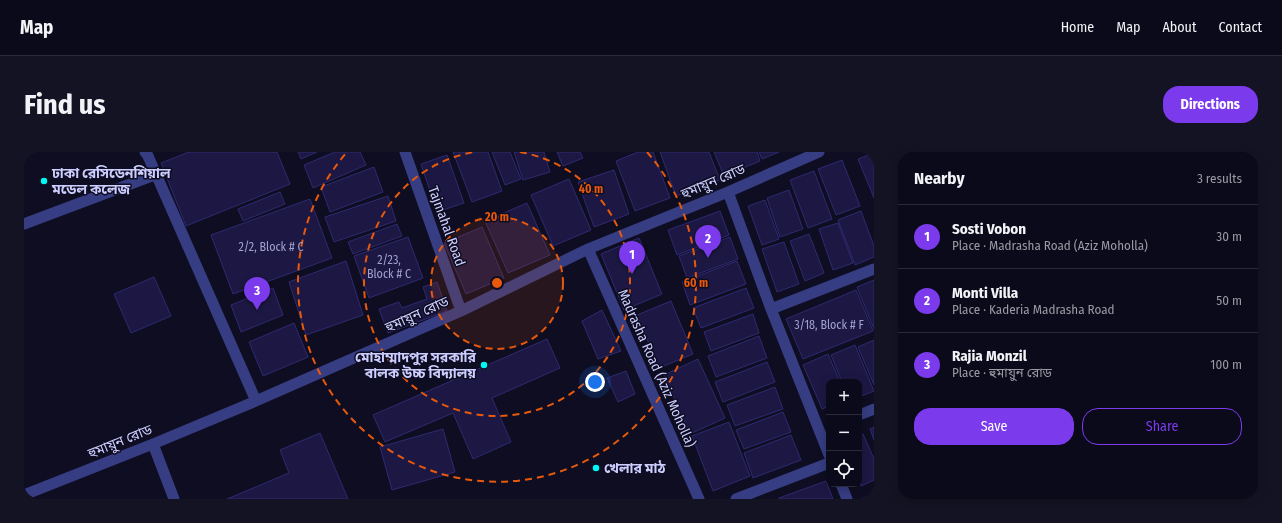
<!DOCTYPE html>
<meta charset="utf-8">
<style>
:root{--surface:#0a0a1a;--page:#131323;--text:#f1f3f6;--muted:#999aa2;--line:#2a2b39;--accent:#7c3aed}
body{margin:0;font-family:"Fira Sans Condensed","Noto Sans Bengali",sans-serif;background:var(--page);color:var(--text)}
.controls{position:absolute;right:12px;bottom:12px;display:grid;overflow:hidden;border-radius:8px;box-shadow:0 2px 10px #0003}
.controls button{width:36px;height:36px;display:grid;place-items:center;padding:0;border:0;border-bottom:1px solid var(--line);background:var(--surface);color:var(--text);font:20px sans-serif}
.you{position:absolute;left:571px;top:230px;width:14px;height:14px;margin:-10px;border:3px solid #fff;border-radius:50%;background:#1a73e8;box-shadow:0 0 0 6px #1a73e833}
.badge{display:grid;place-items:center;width:26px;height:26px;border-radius:50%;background:var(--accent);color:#fff;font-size:13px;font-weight:700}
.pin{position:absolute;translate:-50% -33px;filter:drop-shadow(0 1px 2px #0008)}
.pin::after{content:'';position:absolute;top:21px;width:14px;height:12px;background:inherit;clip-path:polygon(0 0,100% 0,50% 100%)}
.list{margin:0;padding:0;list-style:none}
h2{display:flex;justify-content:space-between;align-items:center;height:52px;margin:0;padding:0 16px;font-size:17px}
h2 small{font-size:13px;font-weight:400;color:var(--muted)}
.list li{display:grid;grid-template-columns:26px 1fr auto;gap:12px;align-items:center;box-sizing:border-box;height:64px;padding:0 16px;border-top:1px solid var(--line)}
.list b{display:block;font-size:15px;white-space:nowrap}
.list p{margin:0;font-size:13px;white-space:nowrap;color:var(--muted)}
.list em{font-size:13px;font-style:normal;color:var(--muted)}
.actions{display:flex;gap:8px;padding:12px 16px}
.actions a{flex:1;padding:9px 0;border:1px solid var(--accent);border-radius:16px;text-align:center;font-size:14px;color:var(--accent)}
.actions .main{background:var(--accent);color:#fff}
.icon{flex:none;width:22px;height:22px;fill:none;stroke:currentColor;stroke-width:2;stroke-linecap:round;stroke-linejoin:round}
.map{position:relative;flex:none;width:850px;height:347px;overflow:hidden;border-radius:16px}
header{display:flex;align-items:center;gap:24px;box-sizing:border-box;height:56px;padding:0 20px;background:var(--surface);border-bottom:1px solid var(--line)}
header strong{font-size:19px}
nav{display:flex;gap:22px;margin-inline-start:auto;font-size:14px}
.intro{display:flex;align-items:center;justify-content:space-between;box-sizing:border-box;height:96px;padding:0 24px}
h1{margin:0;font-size:28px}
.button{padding:10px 18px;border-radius:16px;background:var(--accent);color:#fff;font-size:14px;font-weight:700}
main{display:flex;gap:24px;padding:0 24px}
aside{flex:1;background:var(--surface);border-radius:16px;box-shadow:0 2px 10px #0003}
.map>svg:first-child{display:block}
.building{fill:#1c1843;stroke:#2f2a70}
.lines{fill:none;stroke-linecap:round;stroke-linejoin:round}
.minor{stroke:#363d82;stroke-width:11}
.tertiary{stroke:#363d82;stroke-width:11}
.ring{fill:none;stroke:#e8590c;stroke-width:2;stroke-dasharray:7 5}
.poi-dot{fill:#00f8f2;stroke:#0e0d22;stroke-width:1.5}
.labels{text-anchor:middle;stroke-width:3;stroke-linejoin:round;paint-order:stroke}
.number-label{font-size:12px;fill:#a1a0d0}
.poi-label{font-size:14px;font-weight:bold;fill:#cdceff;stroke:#0e0d22;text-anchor:start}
.street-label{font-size:14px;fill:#cdceff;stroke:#0e0d22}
.centre{fill:#e8590c;stroke:#0e0d22;stroke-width:2}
.ring-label{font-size:12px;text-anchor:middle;font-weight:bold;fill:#e8590c;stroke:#0e0d22;stroke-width:3;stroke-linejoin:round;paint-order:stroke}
</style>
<header>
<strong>Map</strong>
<nav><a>Home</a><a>Map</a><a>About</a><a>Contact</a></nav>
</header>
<div class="intro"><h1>Find us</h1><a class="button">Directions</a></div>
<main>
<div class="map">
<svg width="850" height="347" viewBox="0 0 850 347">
<rect width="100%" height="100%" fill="#0e0d22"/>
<path class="building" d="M165,0h88l13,32 -104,42 -25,-63z
M274,0h19l-16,7z
M311,0h25l6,13 -53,23 -9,-23z
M429,0h35l14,39 -30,11z
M468,0h18l11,27 -16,6z
M490,0h30l6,20 -27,8z
M533,0h23l3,6 -20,8z
M614,0h15l17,46 -35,13 -19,-50z
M636,0h49l11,28 -44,16z
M690,0h43l3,9 -36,15z
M735,0h20l-17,7z
M850,1v45l-16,-39z
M423,3l17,48 -27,9 -16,-48z
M818,8l18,46 -24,9 -18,-46z
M350,15l9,25 -53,20 -9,-25z
M590,18l15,44 -35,13 -16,-45z
M790,19l18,48 -24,9 -18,-48z
M545,27l22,51 -38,16 -22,-51z
M765,38l14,39 -23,8 -13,-39z
M256,40l5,12 -42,17 -5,-12z
M364,44l8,25 -62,21 -9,-25z
M286,47l22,59 -99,36 -22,-59z
M741,48l14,39 -17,6 -14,-39z
M503,51l23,52 -42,18 -23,-52z
M696,59l9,24 -52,20 -9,-25z
M837,59l13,35v11l-19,8 -17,-45z
M814,71l15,40 -20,7 -14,-41z
M373,72l5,12 -49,18 -5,-12z
M458,75l22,51 -38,16 -22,-51z
M785,82l15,39 -19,8 -15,-40z
M384,85l15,41 -54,20 -15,-42z
M706,85l8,22 -51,19 -8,-22z
M615,86l23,56 -38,16 -23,-56z
M760,90l15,42 -22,8 -15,-43z
M322,109l17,54 -57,20 -17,-53z
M713,109l9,23 -56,21 -8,-23z
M130,125l17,39 -40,17 -17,-39z
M850,128v49l-17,-42z
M413,130l10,29 -59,22 -9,-24 20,-7 3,6 25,-9 -4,-12z
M249,136l10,27 -42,17 -10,-27z
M722,136l8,20 -53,20 -8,-20z
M832,138l17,41 -70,28 -17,-40z
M647,149l22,53 -34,14 -22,-53z
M578,158l19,41 -23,8 -16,-38z
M729,162l6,19 -48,18 -7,-19z
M270,171l14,34 -45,19 -14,-34z
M735,184l8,22 -51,19 -8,-21z
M523,187l13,29 -68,30 19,44 -38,17 -20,-46 -68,29 -12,-27z
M850,188v45l-16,-38z
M831,193l19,46 -15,6v-15h-17l-11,-27z
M804,202l12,28h-11v24l-7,3 -19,-44z
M674,207l27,59 -35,16 -26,-59z
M743,210l8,20 -52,20 -8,-20z
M602,219l9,23 -17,8 -11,-24z
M751,235l8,22 -48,17 -8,-21z
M759,260l8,20 -47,17 -8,-19z
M705,270l21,54 -37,15 -21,-55z
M850,275v13l-4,-11z
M419,277l12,43 -63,18 -12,-43z
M296,281l28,66h-121l62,-26 -9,-23z
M839,282l11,25v21l-13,6 -2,-5v-45z
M767,283l10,25 -48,18 -9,-25z
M802,329l7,18h-54v-1z
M850,342v5h-12z"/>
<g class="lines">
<path class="minor" d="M381,0l56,159
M124,4l108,245
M704,40l43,117 58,146
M0,72l133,-50
M564,97l111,250
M747,157l103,-40
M835,263l15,-6
M129,292l21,55
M817,332l6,15
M0,343l129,-51 103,-43 205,-90 127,-62 140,-57 91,-40
M712,347l93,-36"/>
<path class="tertiary" d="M121,0l3,4"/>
</g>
<circle cx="473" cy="131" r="66" fill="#e8590c" fill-opacity=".12"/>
<g class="ring">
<circle cx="473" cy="131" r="66"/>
<path d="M496 0A133 133 0 1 1 450 0"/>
<path d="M623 0A199 199 0 1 1 323 0"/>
</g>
<g class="poi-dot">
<circle cx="20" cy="29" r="4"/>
<circle cx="460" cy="213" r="4"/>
<circle cx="572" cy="316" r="4"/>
</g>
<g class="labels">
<g class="number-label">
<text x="247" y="99">2/2, Block # C</text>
<text x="365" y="112">2/23,<tspan x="365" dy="14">Block # C</tspan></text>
<text x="805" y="177">3/18, Block # F</text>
</g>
<g class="poi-label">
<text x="28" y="26">ঢাকা রেসিডেনশিয়াল<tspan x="28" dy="16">মডেল কলেজ</tspan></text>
<text x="452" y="210" text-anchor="end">মোহাম্মাদপুর সরকারি<tspan x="452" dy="16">বালক উচ্চ বিদ্যালয়</tspan></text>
<text x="580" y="321">খেলার মাঠ</text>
</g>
<g class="street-label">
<text transform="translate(689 29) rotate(-23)" y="5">হুমায়ুন রোড</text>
<text transform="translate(423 74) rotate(70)" y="5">Tajmahal Road</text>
<text transform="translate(393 162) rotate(-24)" y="5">হুমায়ুন রোড</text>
<text transform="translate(633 216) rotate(66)" y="5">Madrasha Road (Aziz Moholla)</text>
<text transform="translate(96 289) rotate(-22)" y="5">হুমায়ুন রোড</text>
</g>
</g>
<circle cx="473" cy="131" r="6" class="centre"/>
<g class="ring-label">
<text x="567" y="41">40 m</text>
<text x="473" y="69">20 m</text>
<text x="672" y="135">60 m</text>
</g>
</svg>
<div class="controls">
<button>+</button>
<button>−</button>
<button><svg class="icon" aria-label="locate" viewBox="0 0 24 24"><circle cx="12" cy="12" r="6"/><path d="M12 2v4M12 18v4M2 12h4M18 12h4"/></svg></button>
</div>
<div class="you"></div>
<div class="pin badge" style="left:608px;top:122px">1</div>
<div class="pin badge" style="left:684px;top:106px">2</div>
<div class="pin badge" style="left:233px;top:158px">3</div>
</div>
<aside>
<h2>Nearby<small>3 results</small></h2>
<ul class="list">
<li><span class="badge">1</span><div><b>Sosti Vobon</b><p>Place · Madrasha Road (Aziz Moholla)</p></div><em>30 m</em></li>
<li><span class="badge">2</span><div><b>Monti Villa</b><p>Place · Kaderia Madrasha Road</p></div><em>50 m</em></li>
<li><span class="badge">3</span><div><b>Rajia Monzil</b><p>Place · হুমায়ুন রোড</p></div><em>100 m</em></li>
</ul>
<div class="actions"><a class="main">Save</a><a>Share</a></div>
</aside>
</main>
